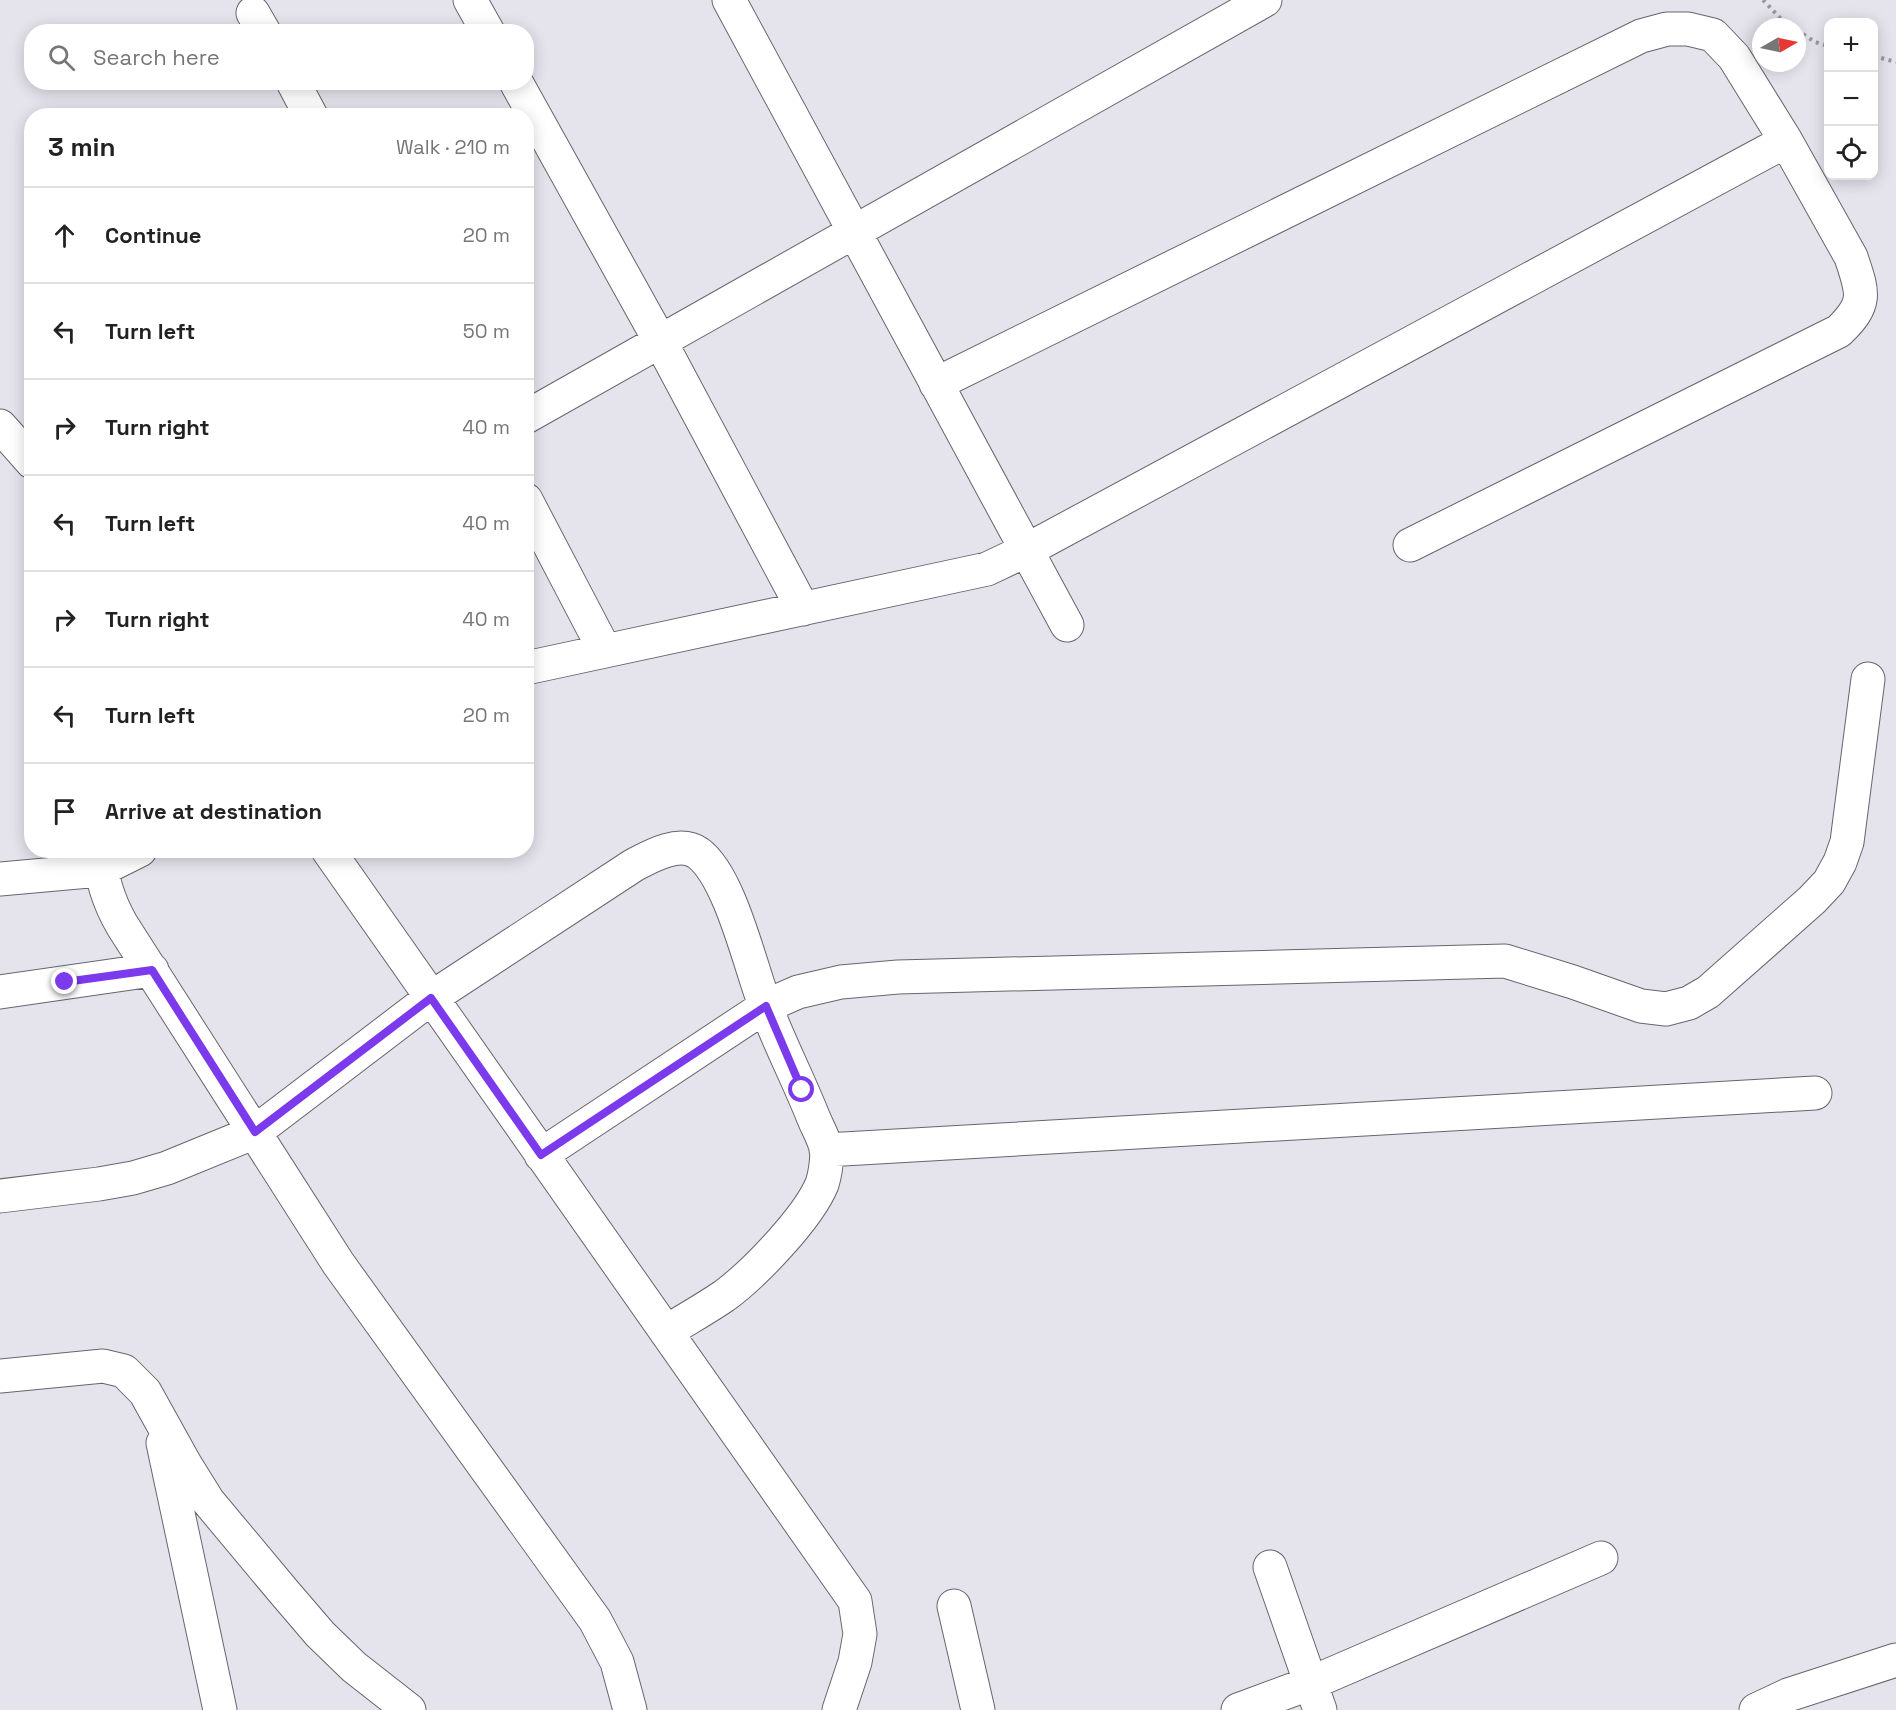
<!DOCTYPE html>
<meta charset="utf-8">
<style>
:root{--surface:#fff;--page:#f6f6f6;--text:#222;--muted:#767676;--line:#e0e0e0}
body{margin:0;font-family:"Space Grotesk",sans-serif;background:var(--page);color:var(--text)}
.controls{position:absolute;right:18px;top:18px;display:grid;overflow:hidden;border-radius:12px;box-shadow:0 3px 15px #0003}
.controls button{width:54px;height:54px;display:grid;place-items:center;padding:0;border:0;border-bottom:2px solid var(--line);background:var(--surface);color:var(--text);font:30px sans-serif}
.compass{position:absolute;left:1752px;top:18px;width:54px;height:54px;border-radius:50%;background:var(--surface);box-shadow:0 3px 15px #0003;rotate:81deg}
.stop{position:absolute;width:18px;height:18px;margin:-14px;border:4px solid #7c3aed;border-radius:50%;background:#fff}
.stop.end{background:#7c3aed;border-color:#fff;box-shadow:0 2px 6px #0008}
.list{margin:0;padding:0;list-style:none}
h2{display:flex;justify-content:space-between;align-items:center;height:78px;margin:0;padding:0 24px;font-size:26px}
h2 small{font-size:20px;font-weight:400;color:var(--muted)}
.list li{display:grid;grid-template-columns:39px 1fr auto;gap:18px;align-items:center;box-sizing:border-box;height:96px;padding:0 24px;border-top:2px solid var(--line)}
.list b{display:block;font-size:22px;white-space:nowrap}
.list em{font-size:20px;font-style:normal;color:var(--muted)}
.icon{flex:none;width:33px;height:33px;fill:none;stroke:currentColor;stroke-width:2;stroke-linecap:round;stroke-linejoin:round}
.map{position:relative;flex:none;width:1896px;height:1710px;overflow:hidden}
.search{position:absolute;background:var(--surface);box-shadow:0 3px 15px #0003;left:24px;top:24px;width:510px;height:66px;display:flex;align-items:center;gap:15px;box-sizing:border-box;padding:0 21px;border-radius:24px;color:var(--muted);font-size:22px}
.panel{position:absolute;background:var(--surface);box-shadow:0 3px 15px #0003;left:24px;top:108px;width:510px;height:750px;border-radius:24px}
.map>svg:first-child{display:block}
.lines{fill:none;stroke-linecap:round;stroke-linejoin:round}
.minor-casing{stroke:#67656d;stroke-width:35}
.tertiary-casing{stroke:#67656d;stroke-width:35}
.path{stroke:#99989e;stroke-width:4;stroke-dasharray:3 4.5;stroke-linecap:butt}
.minor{stroke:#fff;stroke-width:33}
.tertiary{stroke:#fff;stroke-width:33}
.route{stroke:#7c3aed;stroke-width:8}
</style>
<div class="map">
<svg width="1896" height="1710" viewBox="0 0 1896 1710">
<rect width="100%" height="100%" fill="#e5e3ec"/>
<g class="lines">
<defs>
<path id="minor" d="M470,0l18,32
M729,0l338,625
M253,13l11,19
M293,82l18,34
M516,82l144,259 143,268
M936,384l705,-348 26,-7h21l25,6 21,22 52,84 65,116c12,36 17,46 -12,74l-429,214
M526,417l739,-417
M0,426l32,36
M526,500l79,151
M526,668l461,-99 40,-19 759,-409
M99,850c2,28 9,51 23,75l216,338 257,357 22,42 13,48
M328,850l527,751 5,33 -5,28 -16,48
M0,879l100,-9 40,-20
M0,992l152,-22
M826,1150l989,-57
M541,1155l225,-149 32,-14 43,-10 57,-5 607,-16 68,21 68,24 25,3 23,-6 19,-11 104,-92 17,-18 11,-20 7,-20 21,-163
M0,1196l99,-12 34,-6 34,-10 88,-36 176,-134 203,-133c17,-9 45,-25 64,-12 32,23 52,113 67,152 14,37 32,72 47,109 4,11 11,22 14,34 2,8 -1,27 -4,36 -14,34 -68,90 -98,112 -19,13 -39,24 -58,36
M0,1376l103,-10 21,5 21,21 40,72 23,37 76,91 36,42 34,33 55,43
M163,1443l57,267
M1270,1567l50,143
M954,1606l24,104
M1238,1710l73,-27 290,-125"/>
<path id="tertiary" d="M1756,1710l32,-15 108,-35"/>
</defs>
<use href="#minor" class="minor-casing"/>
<use href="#tertiary" class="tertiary-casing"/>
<path class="path" d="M1763,0l21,22 8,5
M1797,30l18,12 13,4
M1874,56l22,6"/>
<use href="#minor" class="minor"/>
<use href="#tertiary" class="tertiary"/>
</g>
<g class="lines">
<path class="route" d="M65,982l87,-12 103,162 176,-134 110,157 225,-149 36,84"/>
</g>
</svg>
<div class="controls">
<button>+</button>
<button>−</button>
<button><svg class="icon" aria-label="locate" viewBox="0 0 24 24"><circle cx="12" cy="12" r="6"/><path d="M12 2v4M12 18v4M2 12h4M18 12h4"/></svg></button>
</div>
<svg class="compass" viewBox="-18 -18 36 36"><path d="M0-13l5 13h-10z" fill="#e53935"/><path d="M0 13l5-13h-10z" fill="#767676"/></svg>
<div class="stop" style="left:802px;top:1090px"></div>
<div class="stop end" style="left:65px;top:982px"></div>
<div class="search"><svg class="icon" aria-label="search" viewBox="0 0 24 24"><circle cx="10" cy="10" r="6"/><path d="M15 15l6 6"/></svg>Search here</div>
<section class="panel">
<h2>3 min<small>Walk · 210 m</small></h2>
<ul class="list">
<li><svg class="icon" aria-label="ahead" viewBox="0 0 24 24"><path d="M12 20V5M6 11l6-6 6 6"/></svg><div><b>Continue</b></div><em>20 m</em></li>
<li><svg class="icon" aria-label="left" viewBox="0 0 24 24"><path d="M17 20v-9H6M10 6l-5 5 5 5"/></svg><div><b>Turn left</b></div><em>50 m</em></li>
<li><svg class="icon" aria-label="right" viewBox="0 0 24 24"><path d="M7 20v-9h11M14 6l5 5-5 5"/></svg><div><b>Turn right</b></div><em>40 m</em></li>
<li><svg class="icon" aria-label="left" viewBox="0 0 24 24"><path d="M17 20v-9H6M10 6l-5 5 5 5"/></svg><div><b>Turn left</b></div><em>40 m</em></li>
<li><svg class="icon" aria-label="right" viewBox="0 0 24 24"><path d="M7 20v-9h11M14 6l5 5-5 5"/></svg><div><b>Turn right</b></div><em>40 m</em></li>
<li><svg class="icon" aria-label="left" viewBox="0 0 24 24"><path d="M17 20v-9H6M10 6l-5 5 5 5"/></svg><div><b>Turn left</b></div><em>20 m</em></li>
<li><svg class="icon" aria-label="arrive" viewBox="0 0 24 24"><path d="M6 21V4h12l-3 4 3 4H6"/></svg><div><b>Arrive at destination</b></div></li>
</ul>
</section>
</div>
